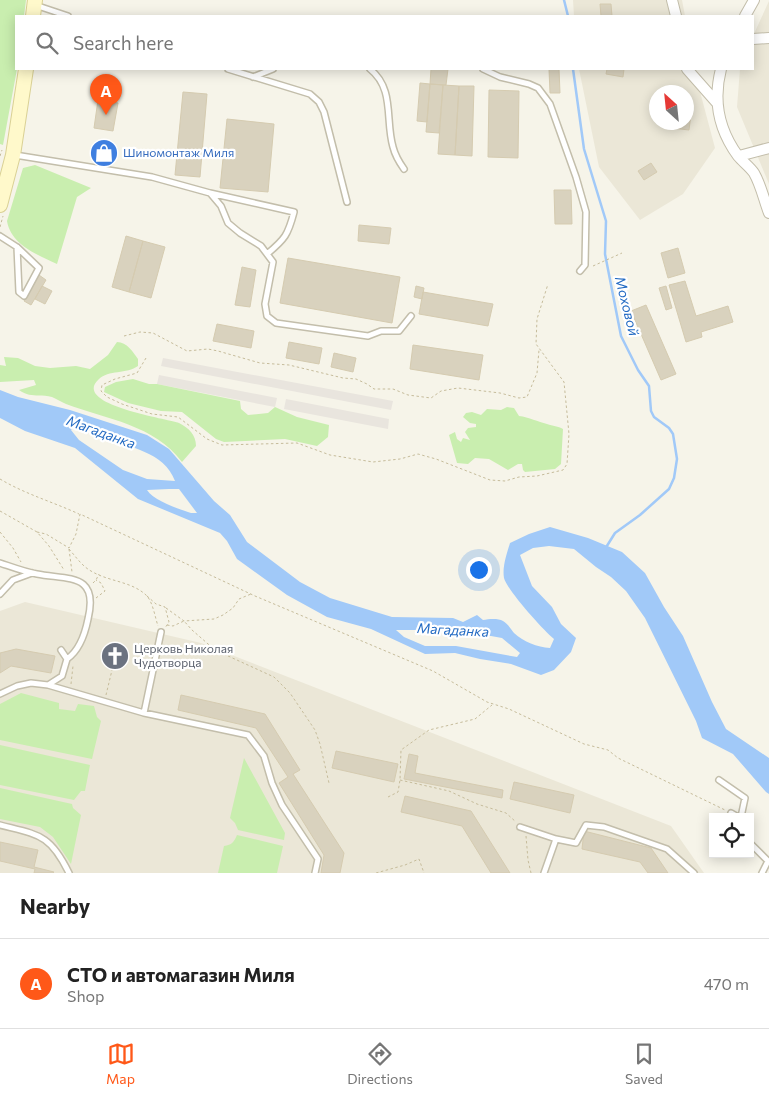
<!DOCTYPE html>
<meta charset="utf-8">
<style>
:root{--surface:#fff;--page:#f6f6f6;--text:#222;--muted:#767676;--line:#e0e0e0;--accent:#ff5818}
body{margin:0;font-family:Commissioner,sans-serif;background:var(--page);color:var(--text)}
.controls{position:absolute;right:15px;bottom:15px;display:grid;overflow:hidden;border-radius:0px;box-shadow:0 2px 12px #0003}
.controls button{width:45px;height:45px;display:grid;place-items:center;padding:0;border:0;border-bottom:1px solid var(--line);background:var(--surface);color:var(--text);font:25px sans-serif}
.compass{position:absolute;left:649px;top:85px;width:45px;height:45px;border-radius:50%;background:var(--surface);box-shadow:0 2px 12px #0003;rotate:333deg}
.you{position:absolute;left:478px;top:569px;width:18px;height:18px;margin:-12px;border:4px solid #fff;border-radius:50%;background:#1a73e8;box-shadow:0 0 0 8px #1a73e833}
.badge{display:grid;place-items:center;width:32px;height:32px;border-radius:50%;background:var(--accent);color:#fff;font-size:16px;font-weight:700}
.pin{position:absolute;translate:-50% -41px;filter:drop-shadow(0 1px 2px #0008)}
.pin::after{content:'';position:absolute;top:26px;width:18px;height:15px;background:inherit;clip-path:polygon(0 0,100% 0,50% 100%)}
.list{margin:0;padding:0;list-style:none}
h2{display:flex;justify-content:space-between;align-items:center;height:65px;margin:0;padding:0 20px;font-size:21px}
h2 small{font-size:16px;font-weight:400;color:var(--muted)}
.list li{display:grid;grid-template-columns:32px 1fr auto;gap:15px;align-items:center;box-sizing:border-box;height:90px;padding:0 20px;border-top:1px solid var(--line)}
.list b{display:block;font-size:19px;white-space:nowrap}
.list p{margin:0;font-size:16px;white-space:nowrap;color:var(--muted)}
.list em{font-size:16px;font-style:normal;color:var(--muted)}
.icon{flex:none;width:28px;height:28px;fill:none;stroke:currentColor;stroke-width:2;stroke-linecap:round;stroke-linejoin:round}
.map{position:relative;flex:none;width:769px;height:873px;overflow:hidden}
.search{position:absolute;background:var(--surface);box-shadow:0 2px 12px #0003;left:15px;right:15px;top:15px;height:55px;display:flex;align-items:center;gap:12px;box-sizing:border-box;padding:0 18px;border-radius:0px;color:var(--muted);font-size:19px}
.sheet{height:155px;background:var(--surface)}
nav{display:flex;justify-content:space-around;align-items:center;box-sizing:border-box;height:70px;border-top:1px solid var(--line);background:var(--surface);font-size:14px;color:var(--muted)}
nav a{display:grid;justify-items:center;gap:2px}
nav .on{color:var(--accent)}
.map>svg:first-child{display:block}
.residential{fill:#ebe7d7;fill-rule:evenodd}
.industrial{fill:#e9e5de}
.green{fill:#c9eeaf}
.water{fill:#a1c9f8;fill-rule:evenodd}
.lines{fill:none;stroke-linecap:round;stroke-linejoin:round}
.stream{stroke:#a1c9f8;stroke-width:2.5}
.building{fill:#d9d2be;stroke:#d5cbb0}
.lane-casing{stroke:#c3beab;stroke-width:8}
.street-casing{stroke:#c3beab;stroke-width:12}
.secondary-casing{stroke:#dad195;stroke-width:16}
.path{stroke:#c6bc9b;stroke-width:1;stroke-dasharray:2.5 2.5;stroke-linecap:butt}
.lane{stroke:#fff;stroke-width:5}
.street{stroke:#fff;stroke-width:10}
.secondary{stroke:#fff9cb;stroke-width:14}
.labels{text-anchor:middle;stroke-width:4.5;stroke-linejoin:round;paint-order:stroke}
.shop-label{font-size:12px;fill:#366cbe;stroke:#fff;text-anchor:start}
.worship-label{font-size:12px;fill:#5b616d;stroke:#fff;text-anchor:start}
.water-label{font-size:14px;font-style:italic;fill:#246bc3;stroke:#fff}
</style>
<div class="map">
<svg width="769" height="873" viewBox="0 0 769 873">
<rect width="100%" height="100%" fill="#f6f4e9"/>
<path class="residential" d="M573,0h109l3,16h-111z
M769,1v183l-32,-77 3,-38h13v-33z
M579,69h115l21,79 -32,46 -43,26 -41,-53zM656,92h30v30h-30z
M25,602l176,41 470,183 33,47h-704v-262z"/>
<path class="industrial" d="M163,358l230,43 -2,9 -230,-44z
M159,375l118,23 -2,9 -118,-23z
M286,399l103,20 -1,10 -104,-20z"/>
<path class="green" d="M0,0h26l-2,16h-8l1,53 -14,76 -3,-1z
M35,165l56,23 -14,9 -20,67c-19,-9 -46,-19 -50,-43l16,-53z
M117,342c10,0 16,10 21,17v7c-11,8 -30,4 -39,13 -29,26 70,40 80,44 10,5 17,12 17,23l-14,16c-27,-37 -76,-43 -116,-58 -5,-2 -9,-5 -14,-7 -12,-4 -21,2 -33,-7l17,-5 -2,-5 -34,2v-17l6,1 -2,-9 14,1 17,8 15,2 26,-2 14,3 18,-14z
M133,379l16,5h8l83,17 1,8 7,6 20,-2 7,-6 22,10 32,8 -1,12 -11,9 -32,-7 -61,3 -8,-3 -34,-27 -21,-1 -33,-8 -24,-11 1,-5 11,-5z
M507,407l7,1 5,8c10,1 19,6 28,8 6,2 11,2 16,5l-2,35 -6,5 -30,3 -2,-2 -1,-6h-4l-10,6 -19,-11 -14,-1 -7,6 -11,-1 -8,-28 6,-3 2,7 4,3 2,-4 7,2 -5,-8 3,-4 8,-1v-3l-6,-1 -7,-6 3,-4 6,-1 9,3 6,-6 14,1z
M21,693l38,10v6l16,2 3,-7 16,2 3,11 4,4 -9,38 -92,-19v-36z
M0,745l90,20 -5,26h-4l-7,9 -74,-15z
M244,758l41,75 -1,7 -46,-10 -3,-7 -5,-5z
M0,788l72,16 1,4 8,7 -10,49 -18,-27 -13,-10 -40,-8z
M237,835l46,11 -6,27h-59l6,-27c8,-1 10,-4 13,-11z"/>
<path class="water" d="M0,390l18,7 52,13 77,25 22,14 45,52 16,14 17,27 53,40 30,16 62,19 61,1 10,4 14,-7 6,5c6,-1 15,-2 20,1 4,2 8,8 11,12 10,9 23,14 36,15l4,-9c-11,-9 -47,-49 -50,-61 -2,-11 3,-25 6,-35l19,-9 21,-7 38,11 34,14 23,21 19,34 19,29 29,66 14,27 43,29v36l-3,-2 -33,-38 -31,-16 -6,-17 -51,-103 -19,-27 -15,-14 -15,-10 -22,-18 -25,-3 -16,2 -13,7 12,31 20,21 9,17 15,14 -5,14 -17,18 -13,5 -30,-11 -31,-5 -25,-6 -30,1 -54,-25 -44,-12 -40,-22 -50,-36 -10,-18 -7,-8 -82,-34 -63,-51 -50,-17 -23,-12 -2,-1zM78,425c8,3 16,9 25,12 26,11 61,14 72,44l-28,-2 -24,-9 -44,-30 -8,-10 2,-3zM169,489h10l18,24h-6c-12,-4 -37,-12 -44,-23zM396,630h44l12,5 39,1 11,2 18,15 -3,4 -61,-11h-31l-21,-9z"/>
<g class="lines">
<path class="stream" d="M564,0l4,16
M573,69l11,80 22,72 -1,33 16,82 17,34 11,16 2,25 3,6 15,11 4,6 4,25 -3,19 -5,11 -29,26 -25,18 -10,16"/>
</g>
<path class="building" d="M600,4h11l1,12h-11z
M431,69h17l-2,16 -16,-1z
M549,69h10l1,24h-10z
M607,69h17l-1,8 -17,-3z
M420,83l10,1 -3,38 -10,-1z
M430,84l13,1 -4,48 -13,-1z
M443,85l16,1 -4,69 -17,-1z
M459,86h15l-2,70 -17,-1z
M489,90l30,1 -1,67 -30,-1z
M183,92l24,2 -7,83 -25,-2z
M98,100l20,3 -5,28 -19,-3z
M686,105l6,1 -3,24 -25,-3v-5h22z
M227,119l47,5 -6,68 -48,-4z
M99,144l13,1 -2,17 -13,-1z
M651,163l6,9 -13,8 -6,-9z
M554,190h17l1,34h-17z
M359,225l32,3 -2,16 -31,-3z
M126,236l17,5 -14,51 -17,-5z
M143,241l22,6 -14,51 -22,-6z
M678,248l7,25 -17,5 -7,-25z
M288,258l112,19 -8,46 -112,-20z
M242,267l14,3 -6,37 -15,-2z
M39,275l7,5 -15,25 -7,-4z
M685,281l11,35 32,-10 5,16 -32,10 1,5 -16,5 -17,-57z
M42,286l10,5 -7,13 -10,-5z
M416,286l8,2 -2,11 -8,-2z
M666,286l6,22 -6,2 -7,-22z
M423,292l70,12 -5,22 -69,-12z
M646,305l30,69 -15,6 -30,-69z
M217,324l37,7 -3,17 -38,-7z
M289,342l33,6 -3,16 -33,-6z
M413,345l70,10 -4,25 -69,-11z
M334,353l22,5 -3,14 -22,-5z
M110,648l13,3 -3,13 -5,-1v4l-5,-1 1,-4 -4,-1z
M16,649l39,7 -4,17 -40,-7 -11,7v-20z
M181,695l84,19 35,56 -7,4 51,79 -4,20h-19l3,-18 -45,-72 9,-6 -32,-49 -78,-18z
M336,751l62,13 -4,18 -62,-14z
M409,754l9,2 -3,17 88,17 -1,8 -98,-19z
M514,782l60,13 -4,18 -60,-14z
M405,796l66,15 39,62h-19l-29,-47 -61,-14z
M584,831l67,17 17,25h-20l-8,-11 -58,-13z
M0,842l38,8 -4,17 20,5 -1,1h-19l1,-4 -35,-8z"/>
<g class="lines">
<defs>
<path id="lane" d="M35,5l33,11
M228,69l82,25 9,8 5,10 23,90
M370,69c25,20 15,51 23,78 2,8 6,15 11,22
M483,69l17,8 29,7 9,4 12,16 26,73 10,35 -1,53 -5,6
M253,77l20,-8
M15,155l137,22 58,16 11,13 7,17 12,10 21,13 12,16 -8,42 2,12 9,7 92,13 13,-5h18l12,-15
M210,193l84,19c-6,23 -9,27 -27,42
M0,236l17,11 22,21 -15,28 -5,-4 -2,-45
M0,563c12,4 25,9 37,11 32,6 62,-1 51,45 -3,15 -8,31 -21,40
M0,594l13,-14 19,-7
M48,685l96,28 104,22 16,21 8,27 10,22 36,54 -3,14
M0,694l17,-8 14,-3 17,2 14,-9 5,-17 -6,-9
M144,713l17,-81
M719,780l26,18 -4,19
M731,813l7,4
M0,825c39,10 50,9 69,48
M520,827l36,12 -12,34
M556,839l20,4 10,-18 18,2 63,22 27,24
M750,843l18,18 -6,12"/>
<path id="street" d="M672,0l4,16
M745,16l9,-16
M753,39l16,-1
M687,69l30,34
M721,69c-8,31 -2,61 17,87 5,6 12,11 16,17 7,12 10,27 15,40
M739,156l30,-8"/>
<path id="secondary" d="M33,16l2,-16
M0,205l13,-50 13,-86"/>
</defs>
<use href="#lane" class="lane-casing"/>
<use href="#street" class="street-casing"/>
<use href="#secondary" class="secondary-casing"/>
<path class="path" d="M0,156l2,-6
M0,227l3,-11
M593,266l29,-13
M124,336l16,-4 13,1 34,18 21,-2 10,2 42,12 29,2 54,13 13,1 11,5 7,5h19l15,6 23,3 10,-7 17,-3 42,5 19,5 8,-1 10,-24 2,-23
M146,358l-9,15 -22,6 -13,6 -1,6 6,6 15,7 30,10 26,3 29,22 15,6 75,-2 33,12 43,7 27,-3 18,-5 18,5 54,21 15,1 14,-4 18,-1 26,-6 4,-6 2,-30 -5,-52 -28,-38 1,-25 11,-35
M0,479c25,15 53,23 79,35
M0,511l37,21 12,14 15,24
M0,532l13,16 8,14
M37,532l9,2 23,14 7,-14 4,-20 175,82 178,75 54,31 22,7 75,35 24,6 10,8 107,52
M69,549c7,8 13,17 22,22 18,11 41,10 56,25 6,7 8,21 11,30
M69,549l3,23
M93,583l3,-3 3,-6
M147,596l9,8 9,3 4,15 -4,6
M96,598l9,-7 -4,-8 -5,-3
M166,608l18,13 30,-2 9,-4 10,-7 6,-9 12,-5
M167,625l6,1 11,-5 8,9 23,20 59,27 16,16 25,37 5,14 9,39
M71,684l2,-18
M106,695l7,-29
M400,780l49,11 28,13 29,9 10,9
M388,797l10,-5 2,-12 1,-30 28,-20 46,-11 17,-14
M526,836l2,24 3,13
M376,873l29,-8 14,-6 5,14"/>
<use href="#lane" class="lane"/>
<use href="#street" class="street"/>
<use href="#secondary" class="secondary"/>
</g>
<defs>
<symbol id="shop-disc" viewBox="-11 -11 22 22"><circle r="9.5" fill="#3f7fe0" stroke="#fff"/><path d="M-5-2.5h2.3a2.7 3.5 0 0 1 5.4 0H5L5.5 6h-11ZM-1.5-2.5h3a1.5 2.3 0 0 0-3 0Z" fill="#fff"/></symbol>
<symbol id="church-disc" viewBox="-11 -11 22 22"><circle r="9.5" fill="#6b7280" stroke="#fff"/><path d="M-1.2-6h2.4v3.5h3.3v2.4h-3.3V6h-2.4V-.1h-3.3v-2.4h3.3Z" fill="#fff"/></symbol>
</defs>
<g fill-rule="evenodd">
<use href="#shop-disc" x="88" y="137" width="32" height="32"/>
<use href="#church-disc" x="99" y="640" width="32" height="32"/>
</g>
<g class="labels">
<g class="shop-label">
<text x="123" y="157">Шиномонтаж Миля</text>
</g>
<g class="worship-label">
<text x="134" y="653">Церковь Николая<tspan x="134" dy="14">Чудотворца</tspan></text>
</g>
<g class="water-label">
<text transform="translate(627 306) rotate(76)" y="5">Моховой</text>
<text transform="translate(101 432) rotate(20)" y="5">Магаданка</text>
<text transform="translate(453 630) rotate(3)" y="5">Магаданка</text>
</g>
</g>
</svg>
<div class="controls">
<button><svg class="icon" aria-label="locate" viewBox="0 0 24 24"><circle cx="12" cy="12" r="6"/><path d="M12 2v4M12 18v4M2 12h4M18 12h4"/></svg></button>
</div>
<svg class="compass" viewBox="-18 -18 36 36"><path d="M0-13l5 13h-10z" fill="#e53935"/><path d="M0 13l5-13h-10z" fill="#767676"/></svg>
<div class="you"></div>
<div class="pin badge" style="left:106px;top:115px">A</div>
<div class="search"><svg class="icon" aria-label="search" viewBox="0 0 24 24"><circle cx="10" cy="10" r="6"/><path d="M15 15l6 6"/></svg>Search here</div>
</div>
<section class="sheet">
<h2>Nearby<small></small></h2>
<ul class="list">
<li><span class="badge">A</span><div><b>СТО и автомагазин Миля</b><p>Shop</p></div><em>470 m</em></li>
</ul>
</section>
<nav>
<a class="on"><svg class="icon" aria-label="map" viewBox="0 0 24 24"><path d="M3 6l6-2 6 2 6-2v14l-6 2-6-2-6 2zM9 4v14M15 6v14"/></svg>Map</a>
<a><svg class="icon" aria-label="directions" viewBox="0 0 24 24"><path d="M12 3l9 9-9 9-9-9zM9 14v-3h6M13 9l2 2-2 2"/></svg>Directions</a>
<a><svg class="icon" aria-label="saved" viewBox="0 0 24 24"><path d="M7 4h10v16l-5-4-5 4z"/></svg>Saved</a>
</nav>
